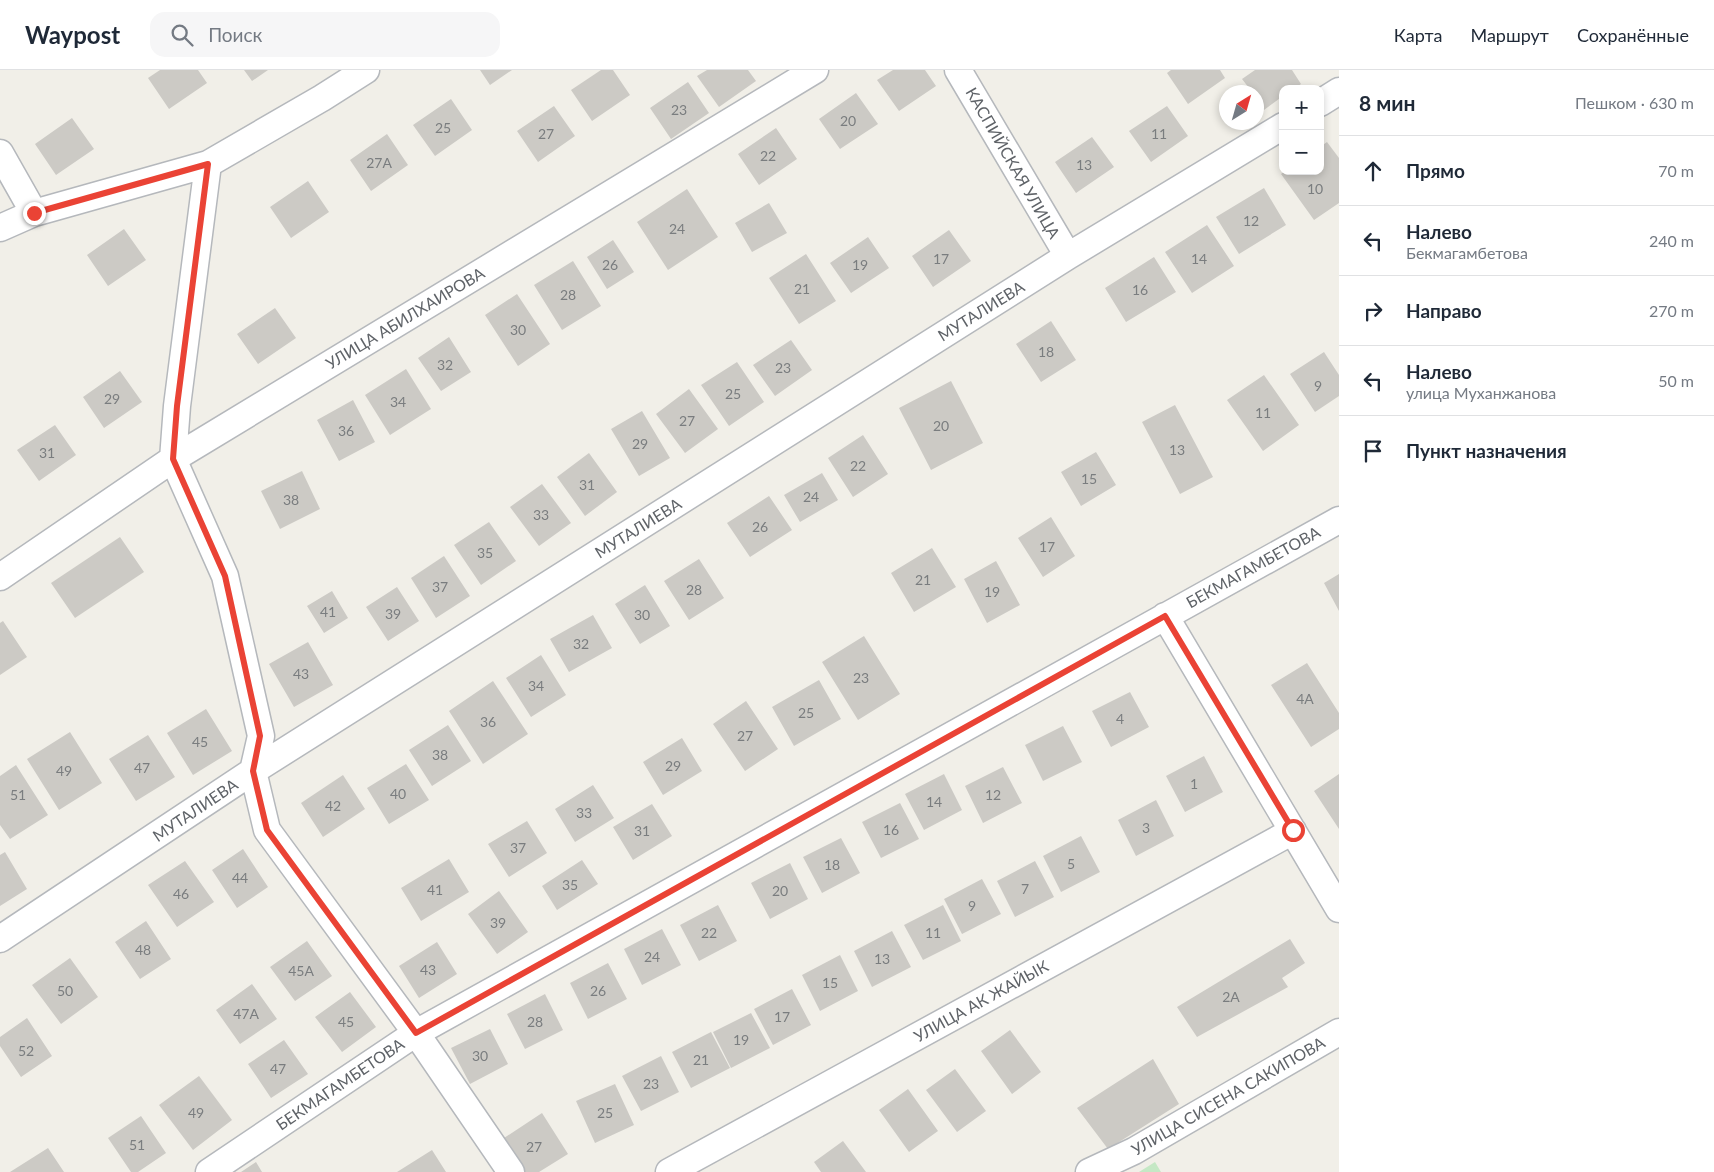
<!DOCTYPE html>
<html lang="ru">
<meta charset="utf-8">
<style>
:root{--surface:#fff;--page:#f6f6f7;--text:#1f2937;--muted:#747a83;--line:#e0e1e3}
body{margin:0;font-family:Lato,sans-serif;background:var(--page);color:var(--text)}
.controls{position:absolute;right:15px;top:15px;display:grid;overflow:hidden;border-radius:10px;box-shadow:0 2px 8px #0003}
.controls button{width:45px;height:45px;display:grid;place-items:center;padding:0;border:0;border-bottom:1px solid var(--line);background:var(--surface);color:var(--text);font:25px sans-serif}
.compass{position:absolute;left:1219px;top:15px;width:45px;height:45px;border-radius:50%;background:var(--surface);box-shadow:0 2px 8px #0003;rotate:37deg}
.stop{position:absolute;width:15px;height:15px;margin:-11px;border:4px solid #ea4335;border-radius:50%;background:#fff}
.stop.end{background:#ea4335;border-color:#fff;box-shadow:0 1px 5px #0008}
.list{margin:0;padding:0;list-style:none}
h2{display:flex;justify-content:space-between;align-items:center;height:65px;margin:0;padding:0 20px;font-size:21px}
h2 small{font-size:16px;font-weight:400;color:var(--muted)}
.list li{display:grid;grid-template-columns:32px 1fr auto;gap:15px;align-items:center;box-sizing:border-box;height:70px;padding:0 20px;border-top:1px solid var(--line)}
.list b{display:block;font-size:19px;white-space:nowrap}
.list p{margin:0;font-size:16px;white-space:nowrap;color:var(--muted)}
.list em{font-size:16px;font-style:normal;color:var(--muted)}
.icon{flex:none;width:28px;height:28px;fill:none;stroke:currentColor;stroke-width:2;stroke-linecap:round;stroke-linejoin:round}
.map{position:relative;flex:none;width:1339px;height:1102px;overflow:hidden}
header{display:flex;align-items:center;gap:30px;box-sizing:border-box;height:70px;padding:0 25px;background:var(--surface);border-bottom:1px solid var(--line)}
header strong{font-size:24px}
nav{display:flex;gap:28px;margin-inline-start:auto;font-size:18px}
.search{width:350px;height:45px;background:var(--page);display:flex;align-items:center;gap:12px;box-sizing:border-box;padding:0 18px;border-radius:15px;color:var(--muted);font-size:19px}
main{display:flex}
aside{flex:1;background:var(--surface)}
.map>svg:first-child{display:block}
.green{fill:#c5e8c5}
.building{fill:#cccac5}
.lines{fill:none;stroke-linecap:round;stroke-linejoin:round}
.minor-casing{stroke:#b5b8bc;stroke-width:29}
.minor{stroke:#fff;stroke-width:26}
.route{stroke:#ea4335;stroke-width:6}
.labels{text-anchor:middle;stroke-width:4;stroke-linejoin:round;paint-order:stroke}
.number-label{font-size:14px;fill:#7a7d7f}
.street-label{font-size:16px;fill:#5f6368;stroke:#fff}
</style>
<header>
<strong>Waypost</strong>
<div class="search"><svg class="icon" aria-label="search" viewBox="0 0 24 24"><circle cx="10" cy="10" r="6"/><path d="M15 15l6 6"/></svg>Поиск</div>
<nav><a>Карта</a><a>Маршрут</a><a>Сохранённые</a></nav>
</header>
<main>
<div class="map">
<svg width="1339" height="1102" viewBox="0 0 1339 1102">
<rect width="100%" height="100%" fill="#f1efe8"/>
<path class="green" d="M1155,1092l6,10h-22z"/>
<path class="building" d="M160,0h38l9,13 -38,26 -21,-31z
M244,0h24l-16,11z
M480,0h32l-22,15z
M601,0h12l17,25 -38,26 -21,-31z
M707,0h41l8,11 -37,26 -22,-31z
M893,0h32l11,16 -37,25 -22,-31z
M1171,0h49l5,8 -37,26 -21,-31z
M1255,0h37l9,14 -7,5h-11v7l-19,14 -8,-11v-7h-4l-10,-13z
M688,12l21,31 -38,26 -21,-31z
M856,23l22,31 -38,25 -21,-30z
M451,29l21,31 -37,26 -22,-31z
M554,36l21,30 -37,26 -21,-31z
M1167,36l21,30 -37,26 -22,-31z
M72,48l22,31 -38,26 -21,-31z
M776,58l21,31 -38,26 -21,-31z
M387,64l21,31 -37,26 -21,-31z
M1092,67l22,30 -38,26 -21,-31z
M1327,72l12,16v45l-25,17 -33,-46 4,-3h35v-24z
M308,111l21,31 -38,26 -21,-31z
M1264,118l22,37 -47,29 -23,-37z
M687,119l31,48 -50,33 -31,-48z
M769,133l18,30 -35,19 -17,-29z
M1207,155l27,41 -42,27 -27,-41z
M124,159l22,31 -38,26 -21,-31z
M949,160l22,31 -38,26 -21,-31z
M868,167l21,31 -38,25 -21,-30z
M613,170l21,32 -27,17 -20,-32z
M806,184l30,47 -37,23 -30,-46z
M1154,187l22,35 -50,30 -21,-34z
M573,191l28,45 -39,24 -28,-45z
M517,224l33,50 -32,22 -33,-51z
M275,238l21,30 -38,26 -21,-30z
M1051,251l25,39 -35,22 -25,-38z
M449,267l22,35 -30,19 -23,-33z
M791,270l21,30 -37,26 -22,-31z
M1324,282l15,23v21l-24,16 -25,-38z
M737,292l27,40 -35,24 -28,-41z
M406,299l25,40 -41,26 -25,-40z
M120,301l22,31 -38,26 -21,-31z
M1264,305l35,50 -36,26 -36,-51z
M951,311l32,62 -52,27 -32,-62z
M689,319l29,40 -33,24 -29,-39z
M353,330l22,42 -36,19 -22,-41z
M1175,335l38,72 -33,17 -38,-72z
M642,341l28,47 -31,18 -28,-47z
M55,355l21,30 -37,26 -22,-31z
M863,365l25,39 -35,23 -25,-39z
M1096,382l20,33 -35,21 -20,-34z
M589,383l28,39 -32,24 -28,-39z
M302,401l18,38 -40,20 -19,-38z
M822,403l16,27 -38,22 -16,-27z
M542,414l29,39 -32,23 -29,-39z
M769,426l23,34 -42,27 -23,-34z
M1051,447l24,39 -32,21 -25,-39z
M489,452l27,39 -35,24 -27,-40z
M120,467l24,35 -69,46 -24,-35z
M932,478l24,39 -42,25 -23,-39z
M444,486l26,40 -34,22 -25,-40z
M699,489l25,39 -35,22 -25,-39z
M996,491l24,44 -33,18 -23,-44z
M1339,504v37l-15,-28z
M645,515l25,41 -30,18 -25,-40z
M397,517l22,34 -31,20 -22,-34z
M332,521l16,27 -24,15 -17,-27z
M593,545l19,33 -43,24 -19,-33z
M3,551l24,36 -27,18v-52z
M864,566l36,58 -42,26 -36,-58z
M308,572l25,43 -39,22 -25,-43z
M541,585l25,40 -35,22 -25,-39z
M1307,593l32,50v16l-28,18 -40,-62z
M819,610l22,39 -47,27 -22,-39z
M493,611l35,53 -45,30 -34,-53z
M1130,622l19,35 -38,20 -19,-36z
M746,631l32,48 -33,22 -32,-47z
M206,639l26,42 -39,24 -26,-42z
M448,655l23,36 -39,25 -23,-36z
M1063,656l19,36 -39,19 -18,-36z
M70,662l32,51 -43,27 -32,-51z
M148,665l27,42 -39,24 -27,-42z
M682,668l20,33 -39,24 -20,-33z
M1204,686l19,36 -38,20 -19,-36z
M406,694l23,36 -40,24 -22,-36z
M16,695l32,50 -38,24 -10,-14v-49z
M1003,697l19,36 -39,20 -18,-37z
M944,704l18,36 -38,20 -19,-36z
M1339,704v55l-25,-38z
M343,705l22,34 -42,28 -22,-34z
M593,715l21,33 -39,24 -20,-33z
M1156,730l18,36 -38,20 -18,-36z
M900,733l19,36 -38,19 -19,-36z
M652,734l20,32 -39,24 -20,-33z
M527,751l20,32 -38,24 -21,-33z
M1081,766l19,36 -39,20 -18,-36z
M841,768l19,35 -38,20 -19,-36z
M243,779l25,38 -31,21 -25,-38z
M5,782l22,37 -27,17v-51z
M449,789l20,33 -48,29 -20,-33z
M582,790l16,24 -41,26 -15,-24z
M185,791l29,41 -37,25 -29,-42z
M1035,791l19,36 -39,20 -18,-36z
M790,793l18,36 -38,20 -19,-36z
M982,809l19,35 -39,20 -18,-35z
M499,821l29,41 -31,22 -29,-40z
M718,835l19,36 -38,20 -19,-36z
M943,835l18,36 -38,19 -19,-35z
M146,851l25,38 -31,20 -25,-37z
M662,859l19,36 -39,20 -18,-36z
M892,861l19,36 -39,20 -18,-36z
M1290,869l15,24 -23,15 6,9 -91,50 -20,-30z
M307,871l25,35 -37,25 -25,-34z
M437,872l20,32 -38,24 -20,-32z
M840,885l18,36 -38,20 -18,-36z
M70,888l28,39 -37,27 -29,-39z
M608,893l19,36 -39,20 -18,-36z
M252,914l25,35 -37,25 -24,-34z
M792,919l19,36 -38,20 -19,-36z
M350,922l26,35 -34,25 -27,-35z
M545,924l18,36 -38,19 -18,-35z
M751,943l19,35 -39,20 -18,-36z
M27,948l25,38 -31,21 -21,-31v-9z
M490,959l18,35 -38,20 -19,-36z
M1010,960l31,42 -29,22 -31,-43z
M711,962l19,36 -39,20 -19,-36z
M284,970l24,34 -37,24 -23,-34z
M661,986l18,36 -38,19 -19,-35z
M1153,989l26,45 -71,45 -31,-41z
M955,999l31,42 -29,21 -31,-42z
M199,1006l33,44 -39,30 -34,-45z
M615,1014l19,41 -39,18 -19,-42z
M908,1019l30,42 -29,21 -30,-42z
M542,1043l26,41 -29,18h-18l-20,-32z
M141,1046l25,37 -28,19h-7l-23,-34z
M843,1071l23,31h-45l-7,-10z
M48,1078l16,24h-54z
M432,1080l14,22h-49z
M256,1092l6,10h-21z"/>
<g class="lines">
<defs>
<path id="minor" d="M958,0l110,186
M1320,33l19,-12
M0,83l34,60
M208,94l-31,242 -4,53 52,117 36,160 -8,35 14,59 149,203 95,139
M0,158l34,-15 174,-49 114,-66 44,-28
M0,507l173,-118 642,-389
M1165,546l174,293
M0,869l253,-168 815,-515 215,-130
M209,1102l207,-139 923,-513
M669,1102l624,-341
M1089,1102l45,-21 205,-119"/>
</defs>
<use href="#minor" class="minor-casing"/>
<use href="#minor" class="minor"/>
</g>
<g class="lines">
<path class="route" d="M34,143l174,-49 -31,242 -4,53 52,117 35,160 -7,35 14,59 149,203 749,-417 128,214"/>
</g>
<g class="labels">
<g class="number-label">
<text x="679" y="45">23</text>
<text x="848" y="56">20</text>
<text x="443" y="63">25</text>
<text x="546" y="69">27</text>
<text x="1159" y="69">11</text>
<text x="768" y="91">22</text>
<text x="379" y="98">27А</text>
<text x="1084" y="100">13</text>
<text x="1315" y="124">10</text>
<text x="1251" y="156">12</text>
<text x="677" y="164">24</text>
<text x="941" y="194">17</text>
<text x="1199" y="194">14</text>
<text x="610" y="200">26</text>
<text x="860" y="200">19</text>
<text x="802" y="224">21</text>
<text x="1140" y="225">16</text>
<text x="568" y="230">28</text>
<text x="518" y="265">30</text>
<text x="1046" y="287">18</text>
<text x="445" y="300">32</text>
<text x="783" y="303">23</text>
<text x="1318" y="321">9</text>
<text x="733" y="329">25</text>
<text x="112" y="334">29</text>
<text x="398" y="337">34</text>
<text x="1263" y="348">11</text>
<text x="687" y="356">27</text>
<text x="941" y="361">20</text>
<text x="346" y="366">36</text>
<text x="640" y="379">29</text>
<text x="1177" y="385">13</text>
<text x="47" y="388">31</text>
<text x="858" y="401">22</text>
<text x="1089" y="414">15</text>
<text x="587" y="420">31</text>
<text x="811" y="432">24</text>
<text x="291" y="435">38</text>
<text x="541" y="450">33</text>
<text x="760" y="462">26</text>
<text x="1047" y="482">17</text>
<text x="485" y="488">35</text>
<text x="923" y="515">21</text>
<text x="440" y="522">37</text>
<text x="694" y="525">28</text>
<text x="992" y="527">19</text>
<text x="328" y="547">41</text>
<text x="393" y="549">39</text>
<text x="642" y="550">30</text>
<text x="581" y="579">32</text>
<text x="301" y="609">43</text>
<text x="861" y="613">23</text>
<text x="536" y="621">34</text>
<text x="1305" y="634">4А</text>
<text x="806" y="648">25</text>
<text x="1120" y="654">4</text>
<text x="488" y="657">36</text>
<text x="745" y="671">27</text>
<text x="200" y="677">45</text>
<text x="440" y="690">38</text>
<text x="673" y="701">29</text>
<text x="142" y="703">47</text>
<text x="64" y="706">49</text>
<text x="1194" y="719">1</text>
<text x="398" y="729">40</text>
<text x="18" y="730">51</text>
<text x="993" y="730">12</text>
<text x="934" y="737">14</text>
<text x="333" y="741">42</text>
<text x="584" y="748">33</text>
<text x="1146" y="763">3</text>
<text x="891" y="765">16</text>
<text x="642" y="766">31</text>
<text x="518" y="783">37</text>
<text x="1071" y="799">5</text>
<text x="832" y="800">18</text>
<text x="240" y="813">44</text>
<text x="570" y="820">35</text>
<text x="1025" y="824">7</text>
<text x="435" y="825">41</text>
<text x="780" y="826">20</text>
<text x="181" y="829">46</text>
<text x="972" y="841">9</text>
<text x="498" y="858">39</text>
<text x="709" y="868">22</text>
<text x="933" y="868">11</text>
<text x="143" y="885">48</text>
<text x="652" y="892">24</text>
<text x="882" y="894">13</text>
<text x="428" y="905">43</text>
<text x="301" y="906">45А</text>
<text x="830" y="918">15</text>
<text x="65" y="926">50</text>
<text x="598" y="926">26</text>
<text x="1231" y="932">2А</text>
<text x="246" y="949">47А</text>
<text x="782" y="952">17</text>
<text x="346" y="957">45</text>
<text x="535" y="957">28</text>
<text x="741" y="975">19</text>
<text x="26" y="986">52</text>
<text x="480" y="991">30</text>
<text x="701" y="995">21</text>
<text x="278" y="1004">47</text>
<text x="651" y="1019">23</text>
<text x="196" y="1048">49</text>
<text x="605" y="1048">25</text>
<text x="137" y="1080">51</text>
<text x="534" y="1082">27</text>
</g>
<g class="street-label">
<text transform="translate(1013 93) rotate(60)" y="6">КАСПИЙСКАЯ УЛИЦА</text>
<text transform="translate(981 241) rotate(-32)" y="6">МУТАЛИЕВА</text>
<text transform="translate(405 248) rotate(-31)" y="6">УЛИЦА АБИЛХАИРОВА</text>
<text transform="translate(638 458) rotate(-32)" y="6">МУТАЛИЕВА</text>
<text transform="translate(1253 497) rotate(-29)" y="6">БЕКМАГАМБЕТОВА</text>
<text transform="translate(195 740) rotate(-34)" y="6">МУТАЛИЕВА</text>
<text transform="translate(981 931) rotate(-29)" y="6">УЛИЦА АК ЖАЙЫК</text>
<text transform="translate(340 1014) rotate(-34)" y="6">БЕКМАГАМБЕТОВА</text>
<text transform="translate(1228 1026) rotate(-30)" y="6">УЛИЦА СИСЕНА САКИПОВА</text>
</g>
</g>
</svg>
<div class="controls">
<button>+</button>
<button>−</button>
</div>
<svg class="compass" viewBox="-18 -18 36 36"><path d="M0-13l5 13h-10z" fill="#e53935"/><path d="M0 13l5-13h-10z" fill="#747a83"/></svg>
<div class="stop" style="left:1293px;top:760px"></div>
<div class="stop end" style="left:34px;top:143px"></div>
</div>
<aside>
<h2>8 мин<small>Пешком · 630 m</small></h2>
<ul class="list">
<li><svg class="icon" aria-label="ahead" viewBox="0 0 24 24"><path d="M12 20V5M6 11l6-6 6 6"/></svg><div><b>Прямо</b></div><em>70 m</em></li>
<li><svg class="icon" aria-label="left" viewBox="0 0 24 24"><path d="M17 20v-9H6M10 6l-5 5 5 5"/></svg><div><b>Налево</b><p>Бекмагамбетова</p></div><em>240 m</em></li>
<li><svg class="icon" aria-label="right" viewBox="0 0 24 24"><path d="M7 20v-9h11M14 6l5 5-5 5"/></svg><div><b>Направо</b></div><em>270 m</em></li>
<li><svg class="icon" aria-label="left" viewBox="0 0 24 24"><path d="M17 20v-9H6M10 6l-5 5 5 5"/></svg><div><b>Налево</b><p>улица Муханжанова</p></div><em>50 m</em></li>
<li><svg class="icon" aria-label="arrive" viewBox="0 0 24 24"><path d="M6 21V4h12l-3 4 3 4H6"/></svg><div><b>Пункт назначения</b></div></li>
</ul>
</aside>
</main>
